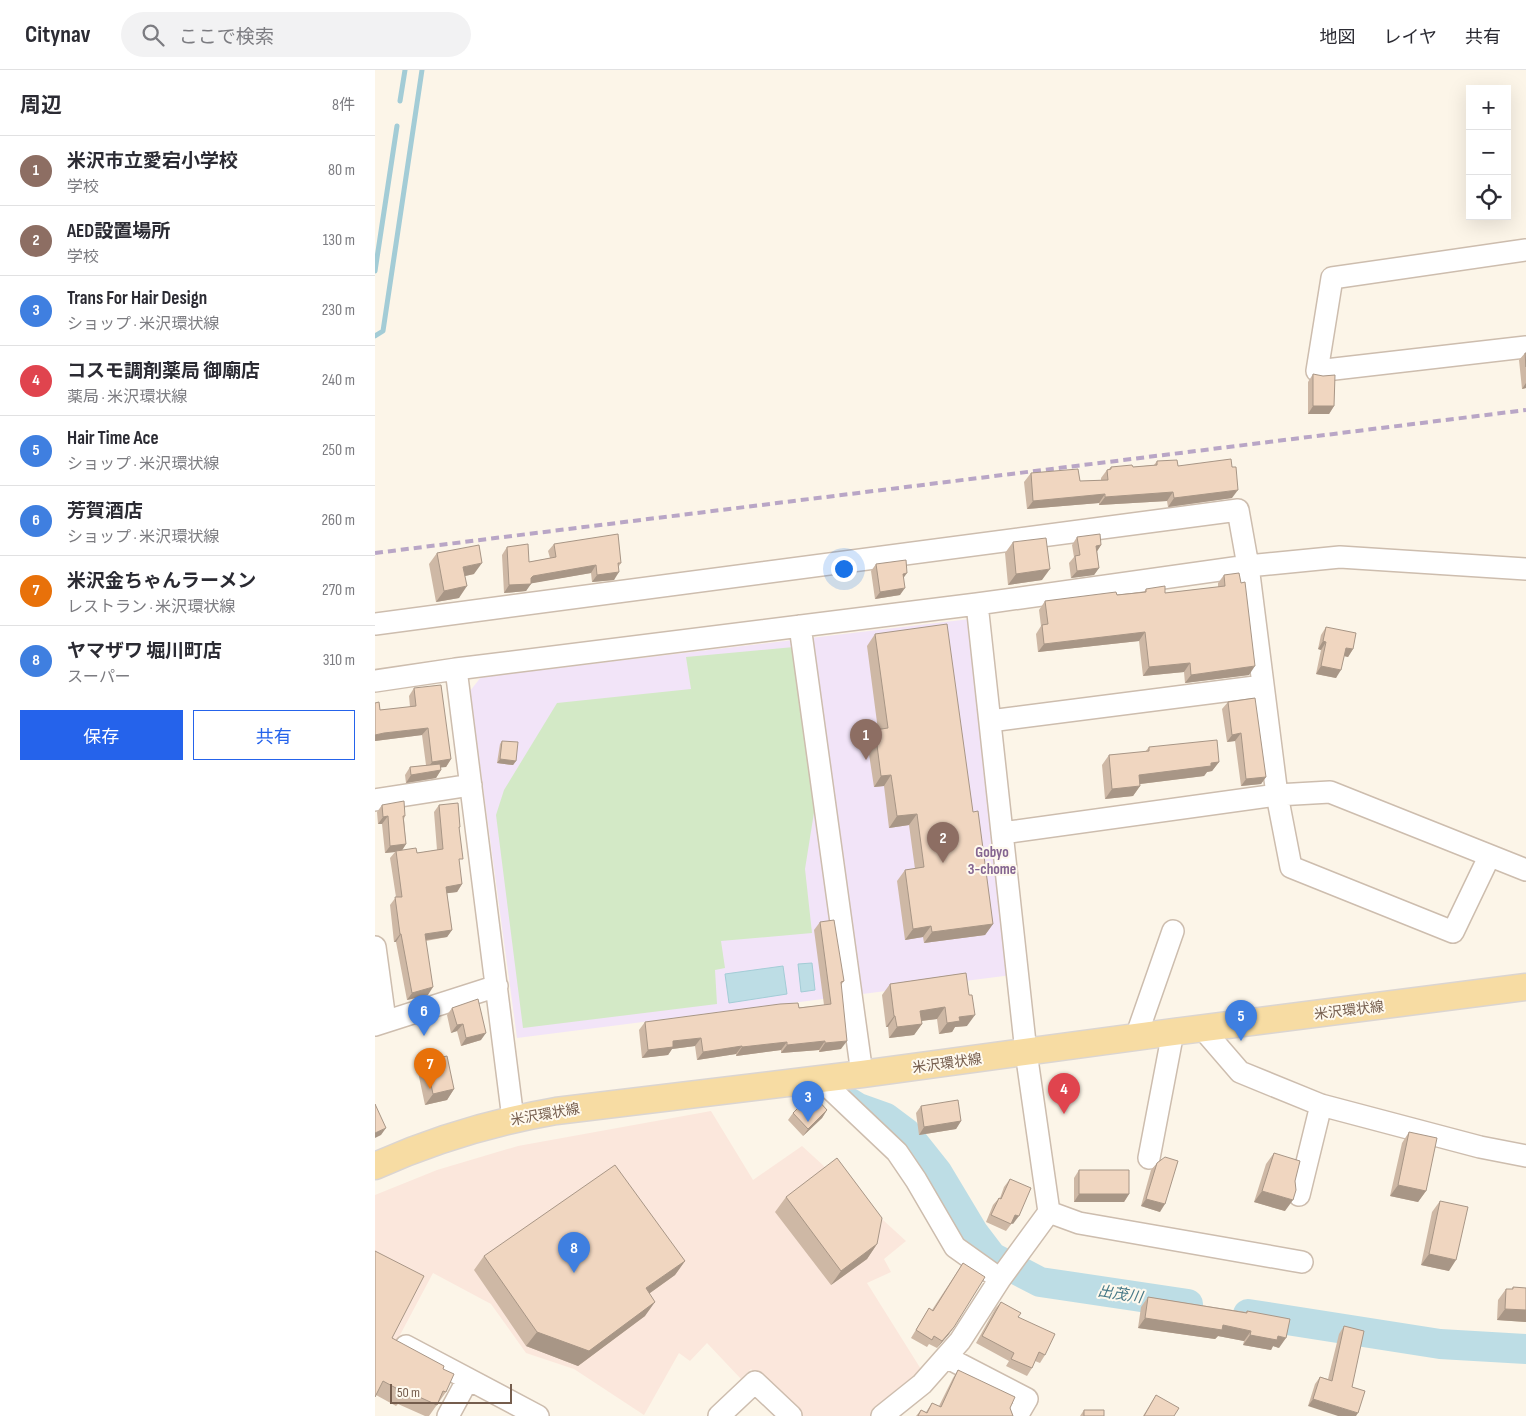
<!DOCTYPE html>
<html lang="ja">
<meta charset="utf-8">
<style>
:root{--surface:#fff;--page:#f2f2f3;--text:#2b2b33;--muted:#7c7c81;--line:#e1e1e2;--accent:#2563eb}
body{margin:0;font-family:"Sofia Sans Condensed","Noto Sans JP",sans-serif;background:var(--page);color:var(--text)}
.controls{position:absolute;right:15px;top:15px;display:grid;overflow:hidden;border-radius:0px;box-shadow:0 5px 20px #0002}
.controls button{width:45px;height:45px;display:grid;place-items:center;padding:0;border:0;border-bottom:1px solid var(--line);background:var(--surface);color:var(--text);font:25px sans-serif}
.scale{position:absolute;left:15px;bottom:12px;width:122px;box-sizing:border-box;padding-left:5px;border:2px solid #755d4d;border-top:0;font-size:14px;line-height:18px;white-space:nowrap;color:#755d4d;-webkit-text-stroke:4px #fef9ee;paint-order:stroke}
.you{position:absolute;left:468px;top:498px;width:18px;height:18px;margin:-12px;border:4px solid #fff;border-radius:50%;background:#1a73e8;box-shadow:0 0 0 8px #1a73e833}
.badge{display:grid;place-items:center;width:32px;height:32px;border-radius:50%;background:var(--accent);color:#fff;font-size:16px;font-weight:700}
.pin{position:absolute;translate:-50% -41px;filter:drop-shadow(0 1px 2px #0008)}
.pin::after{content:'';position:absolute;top:26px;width:18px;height:15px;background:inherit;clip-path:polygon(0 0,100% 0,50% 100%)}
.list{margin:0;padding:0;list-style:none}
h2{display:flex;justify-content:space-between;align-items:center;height:65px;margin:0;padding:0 20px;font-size:21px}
h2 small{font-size:16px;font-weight:400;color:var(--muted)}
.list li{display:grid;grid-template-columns:32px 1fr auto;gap:15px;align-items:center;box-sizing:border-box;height:70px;padding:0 20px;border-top:1px solid var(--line)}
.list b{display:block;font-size:19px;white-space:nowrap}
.list p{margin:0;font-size:16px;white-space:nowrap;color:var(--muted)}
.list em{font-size:16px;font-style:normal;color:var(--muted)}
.actions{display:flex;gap:10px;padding:15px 20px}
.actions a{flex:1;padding:11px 0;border:1px solid var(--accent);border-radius:0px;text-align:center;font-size:18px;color:var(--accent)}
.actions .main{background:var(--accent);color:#fff}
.icon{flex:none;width:28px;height:28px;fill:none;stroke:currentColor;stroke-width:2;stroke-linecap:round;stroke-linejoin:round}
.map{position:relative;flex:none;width:1151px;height:1346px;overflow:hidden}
header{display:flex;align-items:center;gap:30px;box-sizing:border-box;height:70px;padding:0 25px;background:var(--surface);border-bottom:1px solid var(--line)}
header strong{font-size:24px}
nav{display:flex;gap:28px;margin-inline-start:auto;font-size:18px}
.search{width:350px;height:45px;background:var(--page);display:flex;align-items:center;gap:12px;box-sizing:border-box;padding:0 18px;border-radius:28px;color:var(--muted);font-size:19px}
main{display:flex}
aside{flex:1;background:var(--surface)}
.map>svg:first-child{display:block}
.commercial{fill:#fbe7dc}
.education{fill:#f2e4f8}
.green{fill:#d3e9c6}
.water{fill:#bddde5;stroke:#a3ccd6}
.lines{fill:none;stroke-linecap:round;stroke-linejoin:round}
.stream{stroke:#a3ccd6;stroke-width:5}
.river{stroke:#bddde5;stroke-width:30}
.minor-casing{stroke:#cdbdae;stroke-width:24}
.major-casing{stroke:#dbd5d1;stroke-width:29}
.minor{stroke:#fff;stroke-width:21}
.major{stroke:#f7dca3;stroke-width:26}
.rail{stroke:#b9a6c6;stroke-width:4;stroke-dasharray:8 5;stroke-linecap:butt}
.wall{fill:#ceb8a5}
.shaded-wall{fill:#a89686}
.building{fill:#f0d6c0;stroke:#a89686}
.labels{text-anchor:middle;stroke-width:4;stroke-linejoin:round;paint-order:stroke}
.street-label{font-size:14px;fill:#755d4d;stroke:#fef9ee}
.neighbourhood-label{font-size:15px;font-weight:bold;fill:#846591;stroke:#fef9ee}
.water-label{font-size:15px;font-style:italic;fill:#477987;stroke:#fef9ee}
</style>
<header>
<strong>Citynav</strong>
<div class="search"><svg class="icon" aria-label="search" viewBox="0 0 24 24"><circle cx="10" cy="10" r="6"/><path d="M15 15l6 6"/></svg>ここで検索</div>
<nav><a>地図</a><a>レイヤ</a><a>共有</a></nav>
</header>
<main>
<aside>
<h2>周辺<small>8件</small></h2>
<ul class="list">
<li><span class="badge" style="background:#8d6e63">1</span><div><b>米沢市立愛宕小学校</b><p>学校</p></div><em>80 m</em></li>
<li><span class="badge" style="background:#8d6e63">2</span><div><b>AED設置場所</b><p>学校</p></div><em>130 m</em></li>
<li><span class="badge" style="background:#3f7fe0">3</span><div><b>Trans For Hair Design</b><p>ショップ · 米沢環状線</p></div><em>230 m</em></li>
<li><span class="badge" style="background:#e0444e">4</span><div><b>コスモ調剤薬局 御廟店</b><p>薬局 · 米沢環状線</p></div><em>240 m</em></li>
<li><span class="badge" style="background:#3f7fe0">5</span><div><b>Hair Time Ace</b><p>ショップ · 米沢環状線</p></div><em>250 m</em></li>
<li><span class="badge" style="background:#3f7fe0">6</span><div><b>芳賀酒店</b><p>ショップ · 米沢環状線</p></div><em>260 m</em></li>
<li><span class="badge" style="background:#e8710a">7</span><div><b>米沢金ちゃんラーメン</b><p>レストラン · 米沢環状線</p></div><em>270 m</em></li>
<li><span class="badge" style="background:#3f7fe0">8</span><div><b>ヤマザワ 堀川町店</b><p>スーパー</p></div><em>310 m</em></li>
</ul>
<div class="actions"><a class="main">保存</a><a>共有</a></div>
</aside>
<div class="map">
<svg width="1151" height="1346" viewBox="0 0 1151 1346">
<rect width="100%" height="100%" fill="#fcf5e8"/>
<path class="commercial" d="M336,1041l42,69 49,-34 104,95 -22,18 7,13 -24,11 57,91 -52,42h-74l-47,-47 -10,10 -34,-36 -17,18 -11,-8 -35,62 -70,-46 -48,-16 -35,-49 -58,-31 -58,109v-187l62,-25 81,-24z"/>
<path class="education" d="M595,549l42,356 -495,63 -47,-347 11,-14z"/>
<path class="green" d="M419,577l22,153 -11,69 7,64 -91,8 4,27 -10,2 2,34 -194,24 -27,-213 8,-25 53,-87 134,-14 -5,-32z"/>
<path class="water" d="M437,893l3,27 -14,2 -3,-28z
M408,896l4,28 -58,9 -4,-29z"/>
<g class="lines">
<path class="stream" d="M25,31l5,-31
M0,201l22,-145
M0,266l8,-5 39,-261"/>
<path class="river" d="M475,1033l8,5 28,10 20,15 31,39 36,60 19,25 48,25 148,22
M873,1244l192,30 86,5"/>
<defs>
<path id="minor" d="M1151,180l-194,28 -15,93 209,-24
M602,534l49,448 23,160 30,11 223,39
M0,554l863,-114 10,56 29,229 14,72 162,65 36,-75
M425,556l62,448
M81,599l57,450
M0,611l81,-12 521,-65 271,-38 92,-9 186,12
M615,651l273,-35
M0,730l96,-15
M627,763l275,-38 53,-3 196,78
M0,877l10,73
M0,955l122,-39
M827,958l38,44 81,33 159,42 46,9
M761,967l37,-106
M446,1010l76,72 19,28 39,67 45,32
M774,1088l24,-126
M924,1125l22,-90
M31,1276l132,70
M571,1287l81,42 -10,17
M73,1346l20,-37
M344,1346l36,-34 36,34
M507,1346l40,-32 38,-43 40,-62 49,-67"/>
<path id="major" d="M0,1096c58,-26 118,-44 181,-55l306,-37 311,-42 353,-45"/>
</defs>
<use href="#minor" class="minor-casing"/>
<use href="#major" class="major-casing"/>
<use href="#minor" class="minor"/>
<use href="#major" class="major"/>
<path class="rail" d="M0,483l1151,-143"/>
</g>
<path class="wall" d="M1150,283h1v35l-4,1 -3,-29z
M938,304l21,32 -5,8h-21v-32z
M782,391l21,5 54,32 -64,9 -1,-6 -68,4v-2l-72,6 -3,-27 7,-9 49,8 21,-1v-2l6,-8 2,-1 2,-2h22l21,-2z
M702,467l24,8 -4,6 2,17 -5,7 -23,3 -2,-15 5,-6 -2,-12z
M638,472l29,38 -34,5 -3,-32z
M179,474l67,19 -2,3 -5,14 -22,2 -1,-9 -60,10 -5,8 -22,2 -2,-38 5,-8 22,15 21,-4 -2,-7z
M62,483l37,21 -9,2 -6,22 -23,4 -7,-38z
M501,494l27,15 -3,16 -25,4 -4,-28z
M849,505l25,100 -64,8 -1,-11 -41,4 -4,-35 -101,11 -2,-18 5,-8 -2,-16 6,-9 99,-9 2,-3 19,4 53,-6v-4z
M951,557l27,22 -5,8 -4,-1 -8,22 -20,-4 5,-24 -3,-1 3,-14z
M500,564l98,178 20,112 -8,11 -61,8 -1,-6 -18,3 -8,-59 8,-11 10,-1 -6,-44 -20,3 -5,-42 -10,1 -7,-46 8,-11h3l-11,-84z
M39,618l37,71 -5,8h-5v3l-5,8 -30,5 -1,-8 5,-8 16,-2 -4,-30 -47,6v-38l5,7 30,-3 -1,-11z
M853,632l38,75 -5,7 -20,2 -6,-45 -8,1 -5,-33z
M127,671l14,20 -3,4 -16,-2 3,-19z
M774,677l70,15 -7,9 -5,1 -3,4 -64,8v2l-7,10 -28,3 -3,-34 7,-10 36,-3z
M7,735l23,11 -1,3 2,25 -4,6 15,3 20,-3 -3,-38 5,-7 21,22 -1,2v35l3,20 -5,8 -10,1 5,37 -5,7 -21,4 2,54 -21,5 -11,-58h-2l-4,-37 6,-8 -6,-39 5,-6 -10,1 -3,-29h-4l-1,-12z
M445,852l24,59 -3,4v64l-22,3v-2l-38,3v-3l-45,6v-2l-39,6 -2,-14 -23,3 -4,6 -26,3 -3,-28 6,-8 179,-17 -10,-75z
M591,903l1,53 -12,1 -3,5 -13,2 -2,-15 -16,2 1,3 -8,11 -25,3 -1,-11h-2l-4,-32 8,-11z
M77,938l29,32 -20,6 -4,-15 -6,2 -4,-18z
M51,991l28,28 -7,11 -22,5 -7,-33z
M546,1036l40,15 -5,8 -37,6 -3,-22z
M452,1040l-5,8 -19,18 -15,-16 5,-7z
M1034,1062l17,59 -8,11 -28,-6 12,-53z
M899,1083l11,58 -31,-9 12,-38z
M782,1093l3,49 -19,-6 10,-36z
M704,1100l50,24 -5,8h-50v-24z
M635,1109l3,45 -1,-1 -6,8 -20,-9 7,-17 6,-7h1l4,-11z
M411,1127l91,47 -10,15 -36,26 -56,-73z
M1065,1131l9,70 -28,-6 11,-53z
M109,1186l201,5 -10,14 -25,18 -5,23 -67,50 -52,-20 -52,-76z
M588,1193l-9,64 -5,7 -12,14 -8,-4 -2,3 -16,-9 18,-30 3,2z
M1138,1217l13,1v34l-29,-2 1,-20 8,-11h6z
M773,1227l98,15 1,-1 32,37 -6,-2 -2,4 -28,-5 1,-4 -26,-5 -3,3 -77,-11 3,-21z
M626,1232l17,15 27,38 -5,8 -5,-2 -3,7 -5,8 -21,-10 3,-5 -33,-18 19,-34z
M969,1256l8,61 -44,19 7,-22 5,-7 8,2 11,-45z
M17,1268l51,31 3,23 -17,24h-4l-27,-12 -2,2 -20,-11z
M583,1300l52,38 3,8h-97l5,-6 5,2 6,-9 7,3 14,-28z
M781,1325l18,21h-31z
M709,1340l20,6h-24z"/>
<path class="shaded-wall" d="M1151,313v5l-4,1z
M938,336h21l-5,8h-21z
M863,420l-6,8 -64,9 6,-9z
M798,422l-6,9 -68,4 6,-8z
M730,424l-6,9 -72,6 6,-8z
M726,475l-5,8v-7z
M107,493l-8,11 -18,4 7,-11z
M221,495l-5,8 -63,11h3l-5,7 -22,2 5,-8 24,-9z
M724,498l-5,7 -23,3 6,-7z
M675,499l-8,11 -34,5 8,-11z
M244,502l-5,8 -22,2 5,-7z
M532,503l-5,7 1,-6z
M92,516l-8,12 -23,4 8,-11z
M530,518l-5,7 -25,4 5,-7z
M770,562l-6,9 -101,11 6,-8z
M948,571l3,1 -5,8 -3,-1z
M971,578l7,1 -5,8 -8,-2z
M815,593l-6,9 -41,4 6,-9z
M880,596l-6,9 -64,8 6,-8z
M946,596l20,4 -5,8 -20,-4z
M53,658l-6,7 -47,6v-6l9,-2z
M866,663l-6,8 -8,1 5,-7z
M76,689l-5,8 -19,2 5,-7z
M125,689l16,2 -3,4 -16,-2z
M844,692l-7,9 -5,1 -3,4 -72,9 7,-10z
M66,700l-5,8 -30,5 5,-8z
M516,705l-7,11 -10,1 7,-11z
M891,707l-5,7 -20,2 5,-7z
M765,716l-7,10 -28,3 7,-10z
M542,744l-8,11 -20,3 8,-12z
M13,746l-6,8h-4l5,-7z
M31,774l-5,8 -5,-1 -1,1 -10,1 5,-7z
M87,814l-5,8 -16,2 5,-7z
M618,854l-8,11 -61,8 8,-11z
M556,856l-8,11 -18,3 8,-11z
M77,860l-5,7 -28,4 6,-7z
M25,864h1l-5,8h-2z
M58,917l-5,8 -21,5 5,-7z
M570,937l-8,12 -25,3 8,-11z
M600,945l-8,11 -12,1 -3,5 -13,2 8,-11 12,-6z
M519,946h1l-7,11h-2z
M88,954l-6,7 -6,2 6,-8z
M547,954l-8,11 -25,3 8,-11z
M111,963l-5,7 -20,6 5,-8z
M326,968l-6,8 -23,3 -4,6 -26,3 6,-8 25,-9z
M450,971l-6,9 -38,3 6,-8z
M472,971l-6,8 -22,3 6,-9z
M412,972l-6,8 -45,6 6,-9z
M367,976l-6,8 -39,6 6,-8z
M79,1019l-7,11 -22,5 8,-11z
M452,1040l-5,8 -19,18 5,-7z
M586,1051l-5,8 -37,6 5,-8z
M11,1058l-5,7 -6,3v-5z
M1023,1115l28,6 -8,11 -28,-6z
M887,1121l31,9 -8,11 -31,-9z
M704,1124h50l-5,8h-50z
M771,1129l19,5 -5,8 -19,-6z
M640,1145l4,1 -6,8 -3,-2z
M502,1174l-10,15 -36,26 10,-14z
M1054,1184l27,6 -7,11 -28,-6z
M310,1191l-10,14 -39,28 10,-15z
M280,1232l-10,14 -67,50 -52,-20 11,-14z
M1130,1239l21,1v12l-29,-2z
M770,1248l78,7 28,6 -7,10 -26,-5 -3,3 -77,-11z
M579,1257l-5,7 -12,14 5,-7z
M875,1265l28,1 8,2 -7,10 -6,-2 -2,4 -28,-5z
M938,1329l45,14 -2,3h-18l-30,-10z"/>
<path class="building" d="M1150,283h1v14z
M938,304l10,2 12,-1 -1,31h-21z
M856,389l1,8h4l2,23 -64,8 -1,-6 -68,5v-3l-72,7 -2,-28 47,-4 2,12 28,-1 -1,-10 4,-1v-2l21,-2 1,2 24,-2v-4l20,-1 1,6z
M243,464l3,29h-3l1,9 -22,3 -1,-10 -63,11 -2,2v6l-22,1 -2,-38 21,-3 1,18 27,-5 -2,-13z
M725,464l1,11 -5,1 3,22 -22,3 -2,-15 5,-1 -3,-18z
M671,468l4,31 -34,5 -3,-32z
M104,475l3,18 -19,4 4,19 -23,5 -7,-38z
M531,490l1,13 -4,1 2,14 -25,4 -4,-28z
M864,503l2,10 4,-1 10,84 -64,9 -1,-12 -41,4 -4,-35 -101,12 -2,-19 6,-1 -3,-23 71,-9 1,3 29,-3v-3l19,-3v7l60,-7 -1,-11z
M572,554l26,188 5,-1 15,113 -61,8 -1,-6 -18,3 -8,-59 19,-3 -7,-53 -20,2 -6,-41 -10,1 -6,-46 13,-2 -13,-94z
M951,557l30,6 -3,16 -7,-1 -5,22 -20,-4 5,-24 -3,-1z
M66,615l10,74 -19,3 -4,-34 -44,5 -9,2v-32l4,-1 1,8 36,-4 -2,-18z
M880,628l11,79 -20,2 -5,-46 -9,2 -4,-33z
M842,670l2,22 -8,1v3l-72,9 1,11 -28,3 -3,-34 40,-4v-4z
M127,671l16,1 -2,19 -16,-2z
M65,694l1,6 -30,5 -1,-8z
M29,731l1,15h-2l3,28 -16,2 -2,-30 -5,1 -1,-12z
M83,733l2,24h-1l4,32h-4l3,25 -16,3 6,43 -27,4 8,53 -21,6 -11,-59h-1l-5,-37h7l-6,-46 20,-3 1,5 26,-4 -4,-44z
M459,850l10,61 -3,1 6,59 -22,2v-2l-38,4v-3l-45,5v-1l-39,6 -2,-14 -28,3v6l-25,3 -3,-28 135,-18 18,-1 1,5 32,-4 -11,-82z
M591,903l3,22h3l3,20 -16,2 1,4 -13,2 -2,-16 -25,4 2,13 -25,3 -2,-11h-1l-4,-32z
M103,929l8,34 -20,5 -3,-14 -6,1 -5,-17z
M72,986l7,33 -21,5 -7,-33z
M442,1029l10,11 -19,19 -15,-16 9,-9 5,5z
M583,1030l3,21 -37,6 -3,-21z
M0,1034l11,24 -11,5z
M1034,1062l28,6 -11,53 -28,-6z
M899,1083l26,8 -5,20 1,9 -3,10 -31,-9z
M790,1087l13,4 -13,43 -19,-5 11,-36z
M462,1088l45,60 -5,26 -36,27 -55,-74z
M240,1095l70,96 -39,27 9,14 -66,49 -52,-19 -53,-76z
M704,1100h50v24h-50z
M635,1109l21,9 -12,28 -4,-1 -4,9 -20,-9 8,-17 2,1z
M1065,1131l28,6 -12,53 -27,-6z
M0,1181l49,25 -32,62 52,28 -1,3 11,5 -8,18 -3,-1 -6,14 -31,-14 -1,2 -22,-12 -8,16z
M588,1193l22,14 -31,50 -12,14 -8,-5 -2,4 -16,-10 13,-22 4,3z
M1138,1217l13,1v22l-21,-1 1,-20h7z
M773,1227l99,16v-2l43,8 -4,19 -8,-2 -1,4 -27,-5 1,-4 -28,-6 -1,5 -77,-12z
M626,1232l20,11 -3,4 37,17 -10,21 -6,-3 -7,16 -21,-9 3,-6 -32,-17z
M969,1256l20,5 -12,56 13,4 -7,22 -45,-14 7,-22 12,4z
M583,1300l57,27 -5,11 3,8h-95l3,-6 6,3 5,-10 9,4z
M781,1325l23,13 -5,8h-30z
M709,1340h20v6h-20z"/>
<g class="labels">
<g class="street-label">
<text transform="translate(974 940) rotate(-7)" y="5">米沢環状線</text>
<text transform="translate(572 993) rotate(-8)" y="5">米沢環状線</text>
<text transform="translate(170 1044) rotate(-10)" y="5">米沢環状線</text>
</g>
<g class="neighbourhood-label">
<text x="617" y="787">Gobyo<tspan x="617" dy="17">3-chome</tspan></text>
</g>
<g class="water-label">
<text transform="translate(745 1224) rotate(9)" y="5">出茂川</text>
</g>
</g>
</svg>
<div class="controls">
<button>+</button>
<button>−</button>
<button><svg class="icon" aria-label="locate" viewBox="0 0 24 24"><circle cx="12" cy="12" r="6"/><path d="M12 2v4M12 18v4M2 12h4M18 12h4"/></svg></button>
</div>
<div class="scale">50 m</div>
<div class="you"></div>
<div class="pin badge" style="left:491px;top:690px;background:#8d6e63">1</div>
<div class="pin badge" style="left:568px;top:793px;background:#8d6e63">2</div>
<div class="pin badge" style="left:433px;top:1052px;background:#3f7fe0">3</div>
<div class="pin badge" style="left:689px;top:1044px;background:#e0444e">4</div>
<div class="pin badge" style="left:866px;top:971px;background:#3f7fe0">5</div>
<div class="pin badge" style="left:49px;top:966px;background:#3f7fe0">6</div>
<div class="pin badge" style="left:55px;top:1019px;background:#e8710a">7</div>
<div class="pin badge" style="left:199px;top:1203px;background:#3f7fe0">8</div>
</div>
</main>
